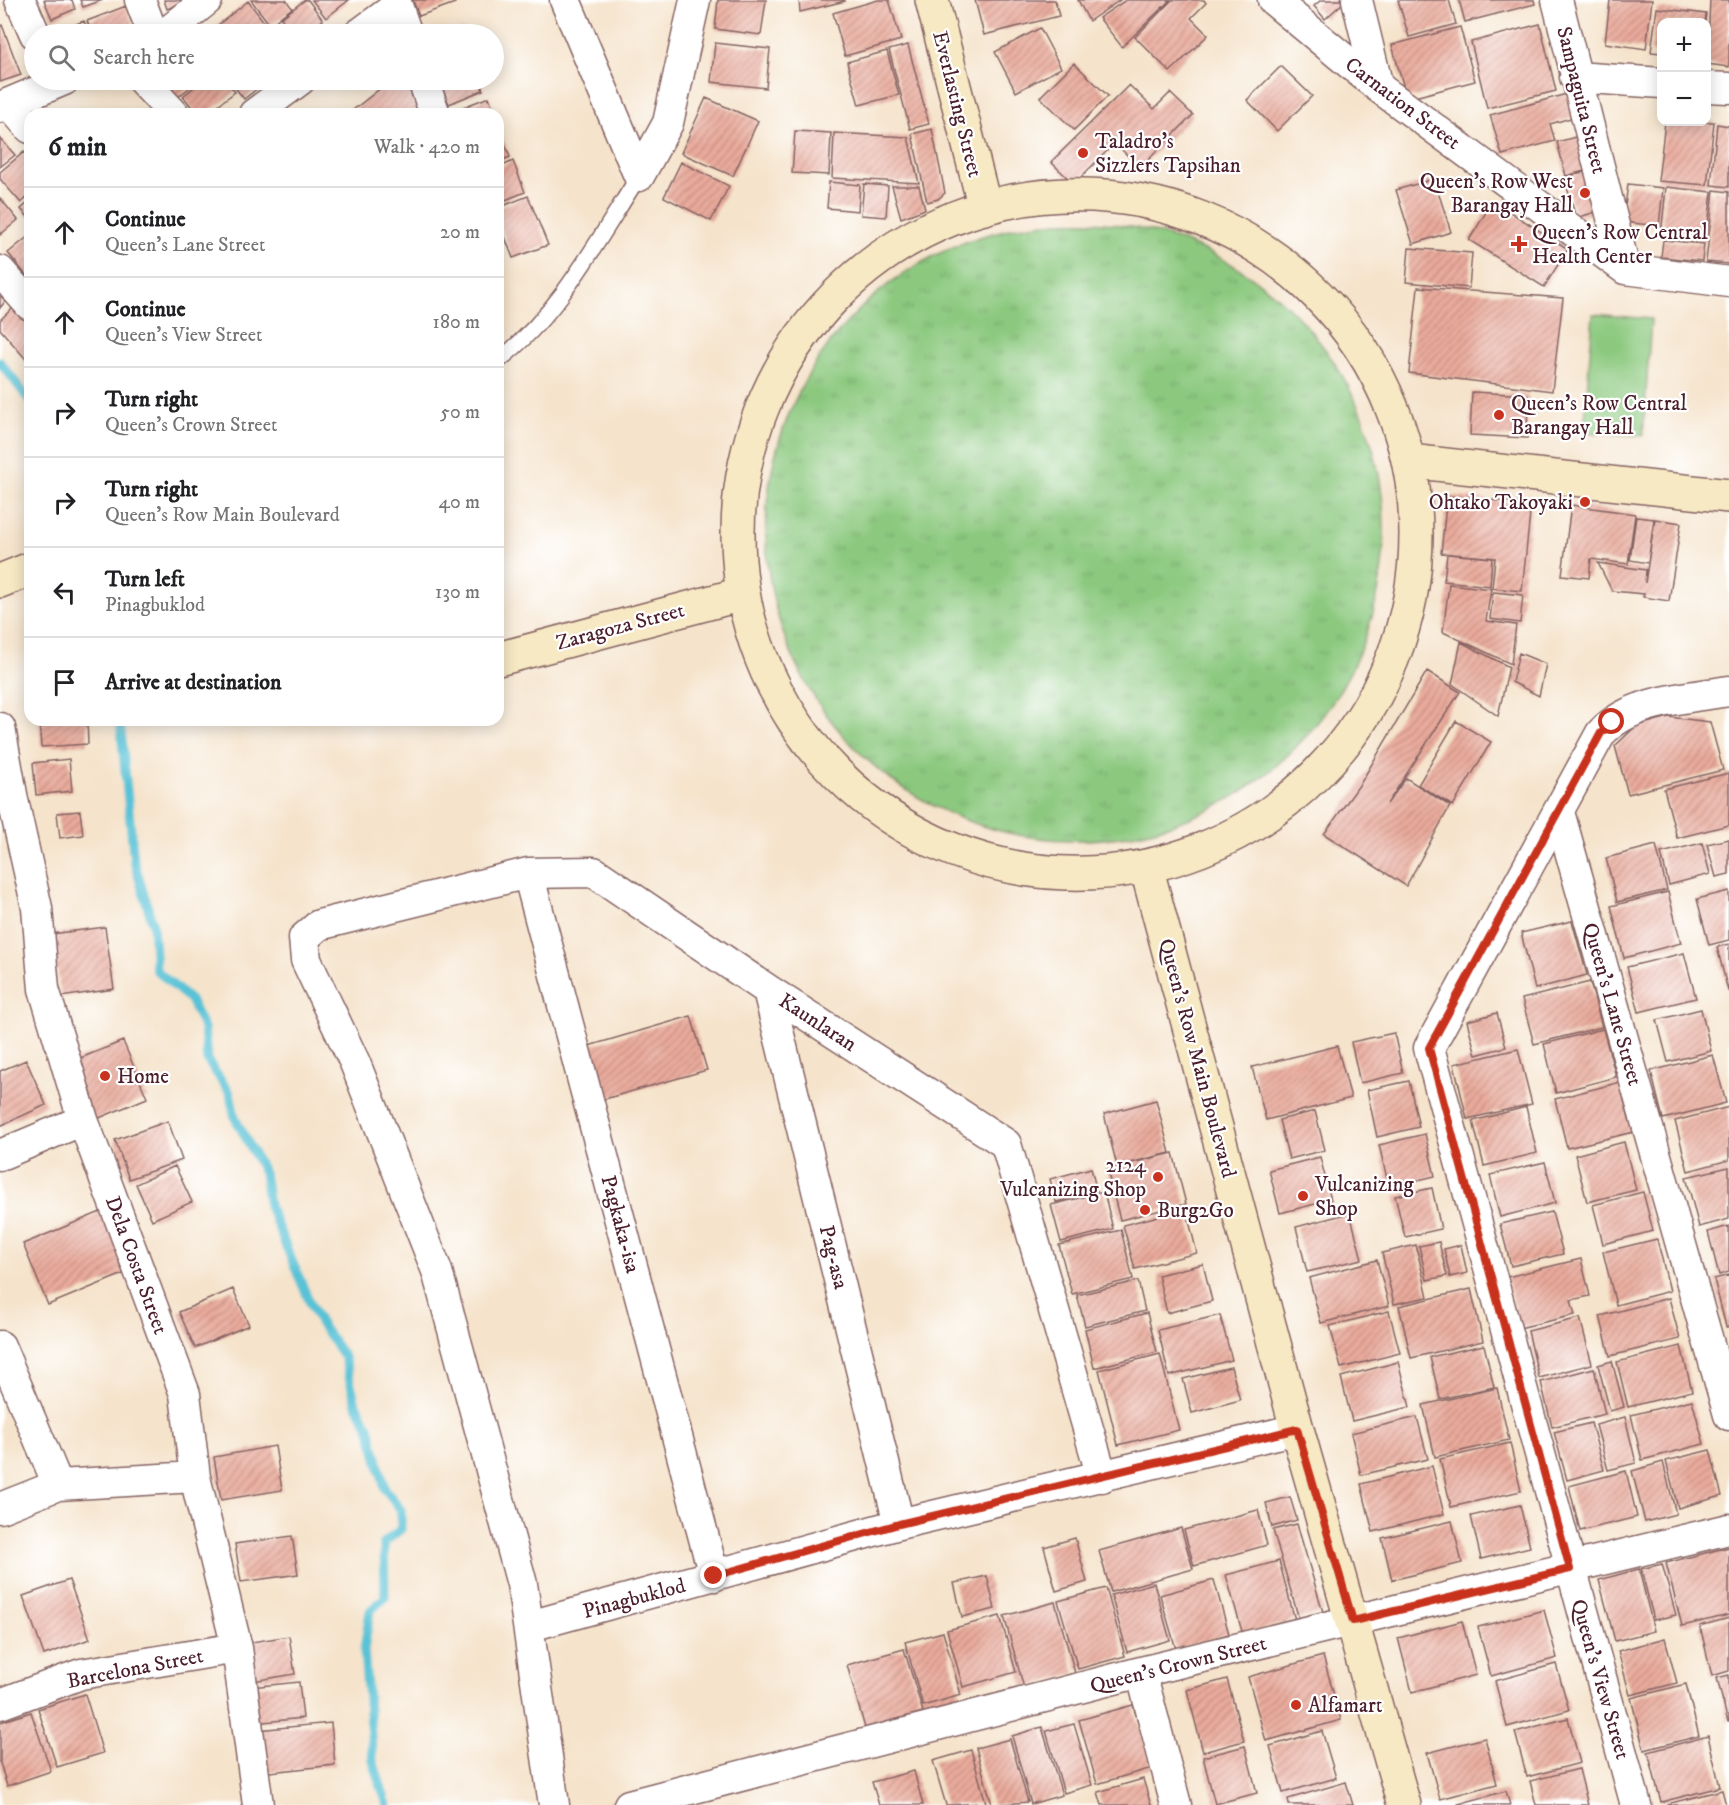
<!DOCTYPE html>
<meta charset="utf-8">
<style>
:root{--surface:#fff;--page:#f2f2f2;--text:#202124;--muted:#757577;--line:#e0e0e0}
body{margin:0;font-family:"IM FELL DW Pica",serif;background:var(--page);color:var(--text)}
.controls{position:absolute;right:18px;top:18px;display:grid;overflow:hidden;border-radius:12px;box-shadow:0 3px 15px #0003}
.controls button{width:54px;height:54px;display:grid;place-items:center;padding:0;border:0;border-bottom:2px solid var(--line);background:var(--surface);color:var(--text);font:30px sans-serif}
.stop{position:absolute;width:18px;height:18px;margin:-14px;border:4px solid #c8321e;border-radius:50%;background:#fff}
.stop.end{background:#c8321e;border-color:#fff;box-shadow:0 2px 6px #0008}
.list{margin:0;padding:0;list-style:none}
h2{display:flex;justify-content:space-between;align-items:center;height:78px;margin:0;padding:0 24px;font-size:26px}
h2 small{font-size:20px;font-weight:400;color:var(--muted)}
.list li{display:grid;grid-template-columns:39px 1fr auto;gap:18px;align-items:center;box-sizing:border-box;height:90px;padding:0 24px;border-top:2px solid var(--line)}
.list b{display:block;font-size:22px;white-space:nowrap}
.list p{margin:0;font-size:20px;white-space:nowrap;color:var(--muted)}
.list em{font-size:20px;font-style:normal;color:var(--muted)}
.icon{flex:none;width:33px;height:33px;fill:none;stroke:currentColor;stroke-width:2;stroke-linecap:round;stroke-linejoin:round}
.map{position:relative;flex:none;width:1729px;height:1805px;overflow:hidden}
.search{position:absolute;background:var(--surface);box-shadow:0 3px 15px #0003;left:24px;top:24px;width:480px;height:66px;display:flex;align-items:center;gap:15px;box-sizing:border-box;padding:0 21px;border-radius:33px;color:var(--muted);font-size:22px}
.panel{position:absolute;background:var(--surface);box-shadow:0 3px 15px #0003;left:24px;top:108px;width:480px;height:618px;border-radius:18px}
.map>svg:first-child{display:block}
.grass{fill:url(#grass-tufts);stroke:#6b7455;stroke-width:1.5}
.pitch{fill:#8cc97f;stroke:#6b7455;stroke-width:1.5}
.lines{fill:none;stroke-linecap:round;stroke-linejoin:round}
.stream{stroke:#5ac2d6;stroke-width:9}
.building{fill:url(#building-hatch)}
.lane-casing{stroke:#866463;stroke-width:18}
.street-casing{stroke:#866463;stroke-width:33}
.secondary-casing{stroke:#866463;stroke-width:36}
.lane{stroke:#fff;stroke-width:15}
.street{stroke:#fff;stroke-width:30}
.secondary{stroke:#f7e9c3;stroke-width:33}
.route{stroke:#c8321e;stroke-width:8}
.poi-dot{fill:#c8321e;stroke:#fff;stroke-width:2}
.labels{text-anchor:middle;stroke-width:4.5;stroke-linejoin:round;paint-order:stroke}
.street-label{font-size:21px;fill:#4a1f2b;stroke:#fff}
.poi-label{font-size:21px;fill:#4a1f2b;stroke:#fff;text-anchor:start}
</style>
<div class="map">
<svg width="1729" height="1805" viewBox="0 0 1729 1805">
<defs>
<pattern id="grass-tufts" width="24" height="20" patternUnits="userSpaceOnUse" patternTransform="scale(1.5)"><rect width="24" height="20" fill="#8cc97f"/><path d="M3 7l-1-3M5 7V3M7 7l1-3M15 17l-1-3M17 17v-4M19 17l1-3" fill="none" stroke="#7aac6e"/></pattern>
<pattern id="building-hatch" width="6" height="6" patternUnits="userSpaceOnUse" patternTransform="scale(1.5)"><rect width="6" height="6" fill="#eaab9c"/><path d="M-1 1l2-2M0 6l6-6M5 7l2-2" fill="none" stroke="#c08b7f"/></pattern>
</defs>
<rect width="100%" height="100%" fill="#fff"/>
<filter id="ink" filterUnits="userSpaceOnUse"><feTurbulence type="fractalNoise" baseFrequency=".0167" numOctaves="2"/><feDisplacementMap in="SourceGraphic" scale="12" xChannelSelector="R" yChannelSelector="G"/><feConvolveMatrix kernelMatrix="1 2 1 2 8 2 1 2 1" color-interpolation-filters="sRGB"/></filter>
<filter id="wash" filterUnits="userSpaceOnUse"><feTurbulence type="fractalNoise" baseFrequency=".008" numOctaves="4" result="noise"/><feDisplacementMap in="SourceGraphic" scale="24" xChannelSelector="R" yChannelSelector="G"/><feGaussianBlur stdDeviation="1.35" result="paint"/><feColorMatrix in="noise" values="0 0 0 0 0 0 0 0 0 0 0 0 0 0 0 0 0 1.4 0 .05"/><feComposite in="paint" operator="in"/></filter>
<g filter="url(#wash)">
<rect width="100%" height="100%" fill="#f5e3cb"/>
<path class="grass" d="M766 531a309 309 0 1 1 618 0a309 309 0 1 1-618 0Z"/>
<path class="pitch" d="M1593,314l58,5 -8,117 -59,-4z"/>
<g class="lines">
<path class="stream" d="M0,362l30,39
M120,720l14,141 19,64 3,45 34,30 14,28 3,32 23,33 5,25 29,55 5,33 41,97 10,20 24,34 12,47 13,23 16,62 16,21v19l-17,14 1,54 -15,14 -6,39 9,111 14,44"/>
</g>
<g id="blocks">
<path class="building" d="M44,0h28l3,9 -23,10z
M80,0h23l-20,7z
M164,0h25l-22,9z
M251,0h35l6,8 -22,17z
M305,0h3l15,20 -19,14h-10l-13,-16z
M312,0h37l-23,18z
M413,0h41l1,3 -36,13z
M718,0h48l-5,35 -46,-6z
M799,0h45l1,1 -45,11z
M878,0h11l12,40 -56,16 -12,-43z
M975,0h80l4,16 -75,19z
M1078,0h42l-31,21z
M1126,0h44l-48,47 -23,-29z
M1172,0h32l2,3 -15,15 17,17 -38,37 -35,-35z
M1321,0h21l2,2 -19,17 -11,-13z
M1398,0h51l7,24 -47,13z
M1459,0h75l1,4 -70,18z
M1610,0h42l-6,49 -41,-6z
M1710,0h19v67l-22,-3z
M248,1l20,26 -9,7h-33l-8,-9z
M126,6l11,28h-45l-5,-13z
M1657,8l49,6 -1,8h-43v31l-11,-1z
M84,21l5,13h-39z
M1540,24l16,67 -69,17 -16,-66z
M2,25l19,50 -21,7v-56z
M216,26l6,8h-16z
M1460,27l15,54 -68,18 -15,-54z
M278,28l5,6h-14z
M1040,28l21,40 -45,24 -21,-40z
M462,29l3,5h-17z
M715,43l55,6 -4,39 -55,-6z
M908,45l21,79 -19,5 -21,-79z
M887,51l12,44 -40,10 -12,-43z
M1074,63l34,33 -34,34 -34,-33z
M1281,66l31,30 -35,35 -30,-31z
M158,80h41l-25,20z
M203,80h22l10,12 -29,22h-9l-14,-18z
M229,80h39l-24,19z
M391,80h14l14,32 -71,2z
M439,80h40l4,10 -34,14z
M1129,85l25,24 16,-16 23,22 -53,53 -25,-25 -41,41 -23,-22z
M1574,92l7,23 -31,9 5,17 -53,14 -12,-40z
M489,97l6,17h-41l-1,-3z
M706,98l52,23 -25,55 -52,-23z
M1665,122h49l-7,63 -49,-4z
M1717,124l12,2v61l-18,-2z
M932,129l13,64 -7,6 -11,3 -15,-68z
M500,131l10,26 -12,5v-30z
M795,131l36,2 -2,42 -37,-2z
M834,133l74,4 11,46 -87,-5z
M1587,134l8,34 -29,8 -9,-34z
M0,138l15,17 -15,12z
M24,152l6,7v36l-9,8 -21,-24v-7z
M513,161l12,31 -27,11v-35z
M681,162l48,24 -18,35 -47,-24z
M1594,170l12,39 -30,9 -12,-41z
M1434,179l17,53 -38,12 -17,-54z
M829,182l31,3 -2,26 -31,-3z
M864,184l24,2 -2,31 -25,-2z
M1628,184l35,4 -4,38 -36,-4z
M892,186h27l6,23 -24,9z
M1666,187l46,5 -6,49 -45,-5z
M1714,190l15,2v72l-23,-2z
M528,196l20,49 -35,13 -15,-39v-11z
M0,198l18,22 -18,15z
M30,201v18l-9,-10z
M1493,201l75,48 -24,38 -75,-47z
M30,235v45l-22,-27z
M1663,240l41,4 -2,17 -41,-4z
M1409,248l63,5 -3,35 -63,-6z
M1418,287l145,11 -11,93 -143,-18z
M0,293l7,6 -7,9z
M17,304l13,14v46l-30,-35v-9z
M1472,392l56,3 -1,43 -57,-3z
M1447,496l84,8 -9,87 -30,-3 3,-30 -54,-5z
M1571,505l64,9 -7,50 -37,-5 -2,19 -27,-3z
M1636,517l18,2 -6,44 -18,-3z
M1655,519l26,4 -12,78 -26,-4 1,-3 -32,-3 -14,-28 48,7 -1,13z
M1447,554l45,4 -2,28 -46,-5z
M1449,584l42,5 -5,32 30,4 -5,39 -68,-32z
M1493,592l30,3 -3,28 -30,-4z
M1461,642l48,25 -11,49 -46,-32z
M1519,653l27,11 -7,32 -27,-14z
M1427,671l33,21 -73,112 19,-26 44,28 -44,80 -82,-52 36,-50z
M1669,717l41,5 13,48 -95,24 -13,-48 21,-20z
M39,720h48l1,24 -47,3z
M1456,721l35,21 -38,64 -35,-21z
M69,759l3,32 -36,4 -3,-32z
M1729,773v52l-52,13 -13,-49z
M80,811l3,24 -23,3 -3,-25z
M1729,839v35l-13,3 -9,-33z
M1702,843l8,31 -41,11 -8,-32z
M1656,845l11,45 -50,12 -11,-44z
M1729,891v49l-20,5 -12,-46z
M1668,892l13,51 -57,15 -13,-52z
M1572,921l15,54 -52,14 -14,-56z
M105,927l9,62 -53,8 -9,-63z
M1729,944v47h-1l-11,-44z
M1684,953l12,45 -57,14 -12,-45z
M1590,982l12,45 -68,17 -12,-45z
M1701,1009l10,42 -43,11 -11,-42z
M1497,1013l9,34 -30,8 -9,-34z
M691,1016l16,54 -106,30 -16,-53z
M1603,1029l13,48 -60,16 -12,-49z
M1394,1033l9,40 -43,10 -9,-41z
M123,1041l24,57 -55,23 -24,-58z
M1337,1046l14,52 -85,22 -14,-53z
M1518,1049l14,55 -65,15 -13,-55z
M1713,1055l13,48 -63,16 -12,-48z
M26,1060l20,45 -46,21v-55z
M1409,1081l10,46 -42,10 -10,-47z
M1621,1082l13,50 -67,16 -12,-49z
M1156,1100l14,53 -53,13 -13,-52z
M1526,1107l11,46 -53,13 -11,-45z
M1729,1107v53l-41,11 -13,-50z
M1315,1111l10,39 -36,9 -10,-39z
M168,1121l14,39 -53,19 -14,-39z
M1425,1134l10,42 -46,11 -10,-42z
M1624,1142l12,48 -49,12 -12,-47z
M1173,1153l13,51 -66,16 -13,-51z
M1320,1157l11,43 -51,13 -11,-43z
M1545,1162l10,41 -55,14 -10,-42z
M175,1166l17,36 -40,18 -16,-36z
M1729,1167v52l-30,8 -13,-50z
M1091,1168l6,24 -41,10 -6,-23z
M1432,1188l9,41 -36,8 -10,-41z
M1104,1192l9,37 -52,13 -10,-37z
M1643,1192l10,39 -50,13 -10,-39z
M1186,1209l11,44 -62,16 -12,-44z
M103,1211l25,61 -80,33 -25,-61z
M1552,1212l11,42 -52,12 -11,-42z
M1350,1213l12,46 -55,13 -11,-45z
M1729,1226v46l-10,3 -11,-43z
M1121,1230l12,49 -61,15 -13,-49z
M1657,1239l13,52 -54,14 -13,-53z
M1439,1242l8,34 -20,4 -8,-34z
M1416,1245l12,52 -34,7 -12,-51z
M1461,1245l6,28 -17,4 -6,-28z
M1581,1259l9,37 -19,4 4,15 -56,13 -12,-51z
M1377,1260l12,46 -68,17 -12,-45z
M1203,1264l9,37 -45,12 -9,-38z
M1729,1275v52h-3l-12,-48z
M1138,1281l7,30 -60,15 -8,-31z
M233,1289l16,36 -54,23 -16,-36z
M1471,1289l12,52 -72,17 -12,-52z
M1669,1298l11,41 -70,17 -10,-40z
M1389,1311l11,42 -59,15 -11,-42z
M1147,1313l10,39 -63,16 -9,-39z
M1220,1315l12,45 -63,16 -11,-46z
M1580,1318l12,46 -53,14 -11,-47z
M1484,1345l10,42 -54,12 -10,-42z
M1681,1346l11,45 -64,16 -11,-45z
M1160,1354l19,76 -61,15 -19,-75z
M1612,1361l12,46 -14,4 -12,-46z
M1398,1362l12,45 -58,14 -11,-44z
M1231,1367l9,33 -48,13 -9,-34z
M1594,1368l11,46 -53,13 -11,-45z
M1497,1388l12,52 -74,17 -12,-52z
M1692,1400l12,44 -62,16 -11,-45z
M1417,1417l11,42 -67,16 -10,-42z
M1625,1417l11,46 -28,7 -12,-45z
M1591,1423l13,47 -37,10 -13,-48z
M1510,1443l11,48 -70,16 -11,-48z
M275,1446l7,44 -61,10 -7,-43z
M1710,1450l12,46 -44,12 -12,-47z
M1663,1462l13,52 -31,8 -13,-51z
M1432,1466l12,48 -71,18 -12,-48z
M1626,1471l11,46 -57,14 -11,-45z
M1290,1497l7,23 -25,7 -6,-24z
M1520,1505l10,42 -49,12 -10,-43z
M1258,1510l9,35 -73,21 -10,-36z
M1452,1521l10,42 -70,17 -10,-42z
M1297,1524l26,88 -24,7 -26,-89z
M1181,1528l12,41 -82,23 -12,-41z
M292,1536l6,38 -57,8 -6,-38z
M1075,1538l12,44 -31,9 -12,-44z
M1729,1547v68l-47,11 -16,-63z
M1279,1561l16,59 -52,15 -17,-60z
M1662,1564l14,51 -22,5 -13,-51z
M1639,1569l15,62 -39,10 -16,-61z
M987,1576l8,33 -33,8 -8,-34z
M69,1580l21,59 -46,16 -21,-59z
M1214,1580l15,54 -53,15 -16,-54z
M1154,1583l16,57 -43,12 -16,-57z
M1106,1588l19,68 -47,13 -20,-68z
M1055,1602l20,71 -51,15 -20,-72z
M1544,1610l13,48 -66,18 -13,-49z
M1000,1616l16,56 -53,15 -16,-57z
M1729,1618v53l-17,5 -12,-50z
M1462,1621l14,54 -64,17 -14,-54z
M943,1632l18,63 -38,11 -18,-64z
M289,1636l6,38 -42,7 -7,-38z
M1665,1638l12,45 -47,12 -12,-44z
M904,1649l19,63 -58,16 -18,-63z
M1323,1656l18,64 -75,21 -18,-64z
M1556,1664l13,46 -62,17 -12,-46z
M1729,1675v47h-1l-11,-44z
M1227,1679l17,62 -41,11 -16,-62z
M299,1682l4,36 -49,5 -3,-36z
M1686,1684l13,52 -55,14 -13,-52z
M85,1694l18,59 -46,14 -19,-58z
M1133,1705l19,63 -55,16 -18,-64z
M31,1712l20,59 -44,15 -7,-23v-41z
M1568,1718l12,45 -53,14 -12,-45z
M331,1723l4,42 -74,8 -4,-43z
M1074,1724l18,61 -28,8 -18,-62z
M1042,1727l20,68 -31,9 -19,-68z
M1322,1731l14,47 -53,15 -13,-47z
M1708,1736l12,51 -59,15 -13,-50z
M1485,1738l12,46 -57,15 -13,-46z
M1010,1739l18,63 -36,3 -16,-57z
M1245,1746l12,47 -42,11 -12,-47z
M971,1750l15,53 -40,2 -13,-44z
M1579,1769l9,36h-52l-6,-24z
M914,1771l9,34h-44l-7,-23z
M1143,1779l8,26h-49l-4,-13z
M1346,1782l7,23h-64l-1,-6z
M1722,1790l4,15h-59v-1z
M1506,1791l4,14h-52v-1z"/>
</g>
</g>
<g filter="url(#ink)">
<use href="#blocks" fill-opacity="0" stroke="#866463" stroke-width="1.5"/>
<g class="lines">
<defs>
<path id="lane" d="M498,361c62,-48 99,-120 141,-185"/>
<path id="street" d="M20,0l15,34
M140,0l13,34
M395,0l12,34
M565,0l74,176
M1273,0l105,87 247,182 104,13
M1357,0l21,87
M1557,0l68,269
M165,34l42,-34
M359,34l38,-28
M1575,77l87,6
M142,80l32,34
M423,80l12,34
M1706,87l23,1
M9,104l21,24
M0,107l64,-27
M254,114l46,-34
M639,176l29,-53 27,-123
M0,271l30,34
M0,728l13,72 24,108 7,81 39,131 102,274 10,83 42,171 21,157
M1559,812l170,603
M528,873l186,703
M768,990l131,534
M0,1155l83,-35
M0,1346l58,139
M0,1508l58,-23 137,-8
M530,1626l369,-102 398,-95
M1141,1672l35,133
M0,1704l81,-30 156,-26
M554,1805l-32,-221 -85,-313 -82,-208 -49,-103 -2,-22 15,-13 209,-52 66,-1 174,118 238,154 96,333
M629,1805l512,-133 588,-143
M1636,1805l-207,-757 172,-315c31,-33 85,-35 128,-42"/>
<path id="secondary" d="M932,0l53,208
M738 534a339 339 0 1 1 678 0a339 339 0 1 1-678 0Z
M1409,461l320,35
M0,581l30,-12
M498,659l244,-65
M1146,866l151,563 107,376"/>
</defs>
<use href="#lane" class="lane-casing"/>
<use href="#street" class="street-casing"/>
<use href="#secondary" class="secondary-casing"/>
<use href="#lane" class="lane"/>
<use href="#street" class="street"/>
<use href="#secondary" class="secondary"/>
</g>
</g>
<g class="lines" filter="url(#ink)">
<path class="route" d="M714,1576l185,-52 398,-95 56,192 217,-52 -141,-521 172,-315 11,-11"/>
</g>
<g class="poi-dot">
<circle cx="1083" cy="153" r="6"/>
<circle cx="1585" cy="193" r="6"/>
<path d="M1516 235h6v6h6v6h-6v6h-6v-6h-6v-6h6z"/>
<circle cx="1499" cy="415" r="6"/>
<circle cx="1585" cy="502" r="6"/>
<circle cx="105" cy="1076" r="6"/>
<circle cx="1158" cy="1177" r="6"/>
<circle cx="1303" cy="1196" r="6"/>
<circle cx="1145" cy="1210" r="6"/>
<circle cx="1296" cy="1705" r="6"/>
</g>
<g class="labels">
<g class="street-label">
<text transform="translate(1582 100) rotate(76)" y="7">Sampaguita Street</text>
<text transform="translate(1403 103) rotate(37)" y="7">Carnation Street</text>
<text transform="translate(958 104) rotate(76)" y="7">Everlasting Street</text>
<text transform="translate(620 626) rotate(-15)" y="7">Zaragoza Street</text>
<text transform="translate(1613 1004) rotate(74)" y="7">Queen's Lane Street</text>
<text transform="translate(818 1022) rotate(33)" y="7">Kaunlaran</text>
<text transform="translate(1198 1058) rotate(75)" y="7">Queen's Row Main Boulevard</text>
<text transform="translate(621 1224) rotate(75)" y="7">Pagkaka-isa</text>
<text transform="translate(834 1257) rotate(76)" y="7">Pag-asa</text>
<text transform="translate(137 1265) rotate(70)" y="7">Dela Costa Street</text>
<text transform="translate(634 1598) rotate(-15)" y="7">Pinagbuklod</text>
<text transform="translate(1178 1664) rotate(-14)" y="7">Queen's Crown Street</text>
<text transform="translate(135 1668) rotate(-11)" y="7">Barcelona Street</text>
<text transform="translate(1601 1679) rotate(74)" y="7">Queen's View Street</text>
</g>
<g class="poi-label">
<text x="1095" y="148">Taladro's<tspan x="1095" dy="24">Sizzlers Tapsihan</tspan></text>
<text x="1573" y="188" text-anchor="end">Queen's Row West<tspan x="1573" dy="24">Barangay Hall</tspan></text>
<text x="1532" y="239">Queen's Row Central<tspan x="1532" dy="24">Health Center</tspan></text>
<text x="1511" y="410">Queen's Row Central<tspan x="1511" dy="24">Barangay Hall</tspan></text>
<text x="1573" y="509" text-anchor="end">Ohtako Takoyaki</text>
<text x="117" y="1083">Home</text>
<text x="1146" y="1172" text-anchor="end">2124<tspan x="1146" dy="24">Vulcanizing Shop</tspan></text>
<text x="1315" y="1191">Vulcanizing<tspan x="1315" dy="24">Shop</tspan></text>
<text x="1157" y="1217">Burg2Go</text>
<text x="1308" y="1712">Alfamart</text>
</g>
</g>
</svg>
<div class="controls">
<button>+</button>
<button>−</button>
</div>
<div class="stop" style="left:1612px;top:722px"></div>
<div class="stop end" style="left:714px;top:1576px"></div>
<div class="search"><svg class="icon" aria-label="search" viewBox="0 0 24 24"><circle cx="10" cy="10" r="6"/><path d="M15 15l6 6"/></svg>Search here</div>
<section class="panel">
<h2>6 min<small>Walk · 420 m</small></h2>
<ul class="list">
<li><svg class="icon" aria-label="ahead" viewBox="0 0 24 24"><path d="M12 20V5M6 11l6-6 6 6"/></svg><div><b>Continue</b><p>Queen's Lane Street</p></div><em>20 m</em></li>
<li><svg class="icon" aria-label="ahead" viewBox="0 0 24 24"><path d="M12 20V5M6 11l6-6 6 6"/></svg><div><b>Continue</b><p>Queen's View Street</p></div><em>180 m</em></li>
<li><svg class="icon" aria-label="right" viewBox="0 0 24 24"><path d="M7 20v-9h11M14 6l5 5-5 5"/></svg><div><b>Turn right</b><p>Queen's Crown Street</p></div><em>50 m</em></li>
<li><svg class="icon" aria-label="right" viewBox="0 0 24 24"><path d="M7 20v-9h11M14 6l5 5-5 5"/></svg><div><b>Turn right</b><p>Queen's Row Main Boulevard</p></div><em>40 m</em></li>
<li><svg class="icon" aria-label="left" viewBox="0 0 24 24"><path d="M17 20v-9H6M10 6l-5 5 5 5"/></svg><div><b>Turn left</b><p>Pinagbuklod</p></div><em>130 m</em></li>
<li><svg class="icon" aria-label="arrive" viewBox="0 0 24 24"><path d="M6 21V4h12l-3 4 3 4H6"/></svg><div><b>Arrive at destination</b></div></li>
</ul>
</section>
</div>
